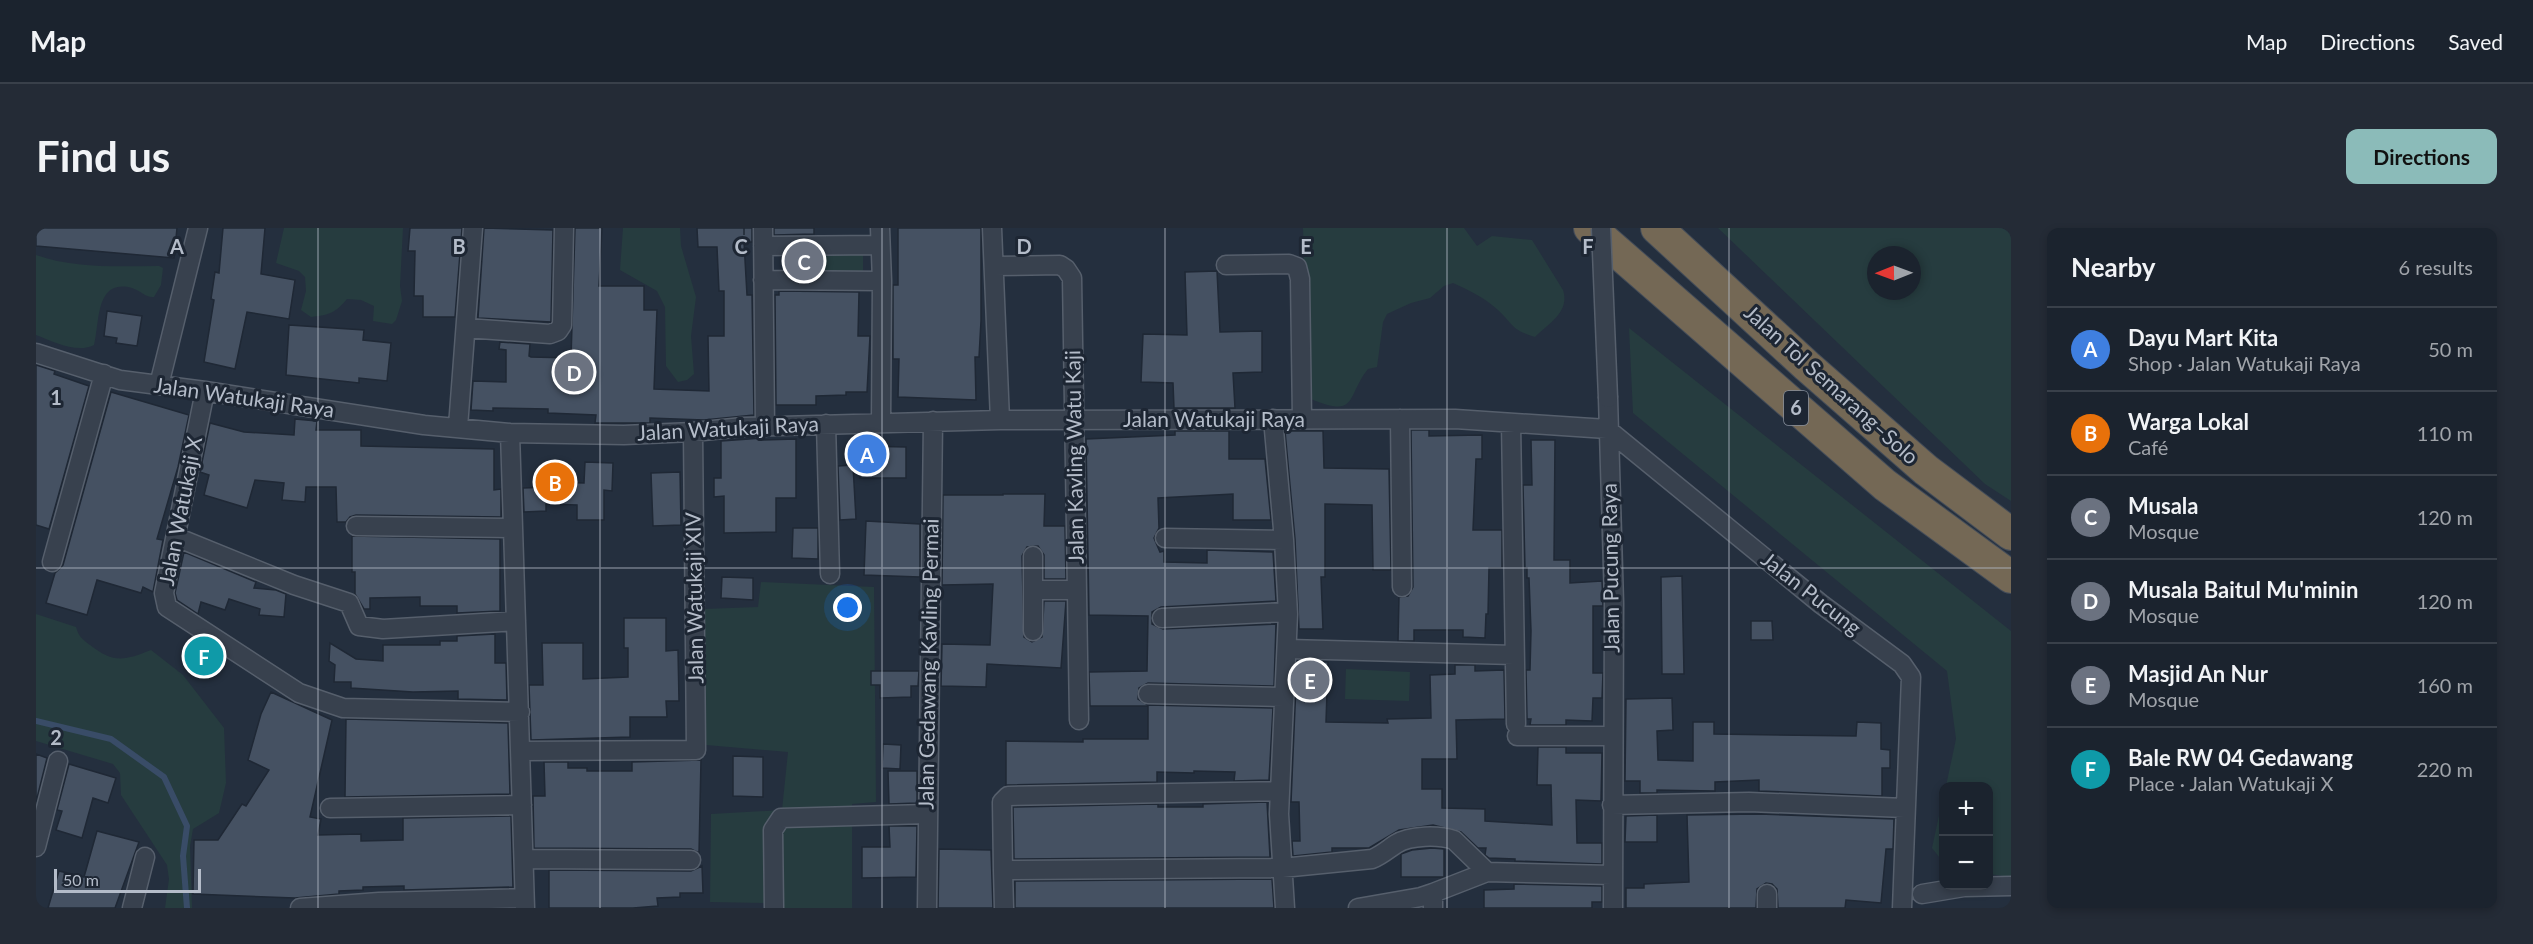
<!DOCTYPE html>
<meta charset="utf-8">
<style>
:root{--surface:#1b232e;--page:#242b36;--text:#f1f3f6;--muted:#a0a4aa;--line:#39404a;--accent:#8bbbb9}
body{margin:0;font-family:Lato,sans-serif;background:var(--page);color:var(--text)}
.controls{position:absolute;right:18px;bottom:18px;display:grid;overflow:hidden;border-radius:12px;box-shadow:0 3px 9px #0003}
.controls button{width:54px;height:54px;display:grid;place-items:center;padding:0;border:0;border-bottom:2px solid var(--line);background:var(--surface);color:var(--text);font:30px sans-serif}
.compass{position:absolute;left:1831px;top:18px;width:54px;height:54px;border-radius:50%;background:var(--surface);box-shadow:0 3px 9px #0003;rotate:269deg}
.scale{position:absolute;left:18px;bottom:15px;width:147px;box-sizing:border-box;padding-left:6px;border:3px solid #b4bcc9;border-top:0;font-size:16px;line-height:21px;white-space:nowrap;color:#b4bcc9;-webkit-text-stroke:4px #1d2633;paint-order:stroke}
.you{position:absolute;left:812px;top:380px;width:21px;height:21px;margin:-15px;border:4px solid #fff;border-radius:50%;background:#1a73e8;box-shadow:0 0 0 9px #1a73e833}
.badge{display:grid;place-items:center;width:39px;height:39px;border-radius:50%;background:var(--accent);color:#fff;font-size:20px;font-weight:700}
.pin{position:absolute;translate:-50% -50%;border:3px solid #fff;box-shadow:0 2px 6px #0006}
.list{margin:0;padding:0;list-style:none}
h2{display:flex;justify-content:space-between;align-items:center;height:78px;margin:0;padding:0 24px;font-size:26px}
h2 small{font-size:20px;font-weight:400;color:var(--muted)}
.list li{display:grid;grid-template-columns:39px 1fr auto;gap:18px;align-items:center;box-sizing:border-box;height:84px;padding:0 24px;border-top:2px solid var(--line)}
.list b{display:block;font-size:22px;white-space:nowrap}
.list p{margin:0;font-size:20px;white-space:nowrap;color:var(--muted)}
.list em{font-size:20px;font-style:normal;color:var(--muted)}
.map{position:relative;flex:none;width:1975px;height:680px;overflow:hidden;border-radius:12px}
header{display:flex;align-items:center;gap:36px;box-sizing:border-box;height:84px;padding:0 30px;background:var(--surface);border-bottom:2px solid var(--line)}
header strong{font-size:28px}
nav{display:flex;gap:33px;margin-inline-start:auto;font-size:21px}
.intro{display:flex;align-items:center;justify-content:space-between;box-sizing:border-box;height:144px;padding:0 36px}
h1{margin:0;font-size:42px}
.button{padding:15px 27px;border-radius:12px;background:var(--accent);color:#111;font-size:21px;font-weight:700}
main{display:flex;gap:36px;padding:0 36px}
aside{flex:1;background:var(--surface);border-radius:12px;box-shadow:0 3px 9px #0003}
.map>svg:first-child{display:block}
.green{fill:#263c3f;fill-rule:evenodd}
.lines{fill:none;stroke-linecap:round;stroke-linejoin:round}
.stream{stroke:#394c67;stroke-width:6}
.building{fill:#455162;stroke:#1f2835;stroke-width:1.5}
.minor-casing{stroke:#565f6c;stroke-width:21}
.motorway-casing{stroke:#434c59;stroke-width:34}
.minor{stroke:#38414e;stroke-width:18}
.motorway{stroke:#746855;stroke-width:32}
.minor-bridge-casing{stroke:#565f6c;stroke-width:21;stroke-linecap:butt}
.minor-bridge{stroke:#38414e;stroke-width:18}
.grid{fill:none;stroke:#b4bcc9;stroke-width:1.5;stroke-opacity:0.55}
.labels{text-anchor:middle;stroke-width:6;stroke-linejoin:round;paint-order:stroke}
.shield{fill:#1d2633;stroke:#878f9c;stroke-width:1.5}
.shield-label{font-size:20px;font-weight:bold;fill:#b4bcc9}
.street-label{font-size:21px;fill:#b4bcc9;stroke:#1d2633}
.grid-label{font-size:20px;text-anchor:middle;font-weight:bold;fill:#b4bcc9;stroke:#1d2633;stroke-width:6;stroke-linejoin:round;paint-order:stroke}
</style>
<header>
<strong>Map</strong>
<nav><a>Map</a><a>Directions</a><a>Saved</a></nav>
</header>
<div class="intro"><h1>Find us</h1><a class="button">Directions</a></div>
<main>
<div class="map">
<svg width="1975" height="680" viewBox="0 0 1975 680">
<rect width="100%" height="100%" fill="#242f3e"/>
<path class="green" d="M248,0h119l-3,58 2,15 -6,19 -4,4 -19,-3 1,-15 -13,-6 -14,-1c-12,14 -17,16 -36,18l-10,-7 5,-19 -1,-14 -6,-6 -23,-8z
M587,0h57l1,18 15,51 -5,39 3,38 -7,6 -9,2 -12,-16 -1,-59 -8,-16 -37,-21z
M1267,0h161l13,18 15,-10 40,4 31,50c7,22 -14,33 -28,47 -25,-8 -20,-11 -37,-27 -13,-12 -29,-20 -45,-27l-9,3 -14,12 -19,5 -24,11 -4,8 -6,45 -9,2c-23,29 -9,50 -60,29z
M1682,0h293v273l-26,-17zM1840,27h36v36h-36z
M784,24h43v23l-43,-1z
M0,27c40,14 81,11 123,11l4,2 -2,17 -7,12c-8,1 -13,-6 -22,-9 -37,-10 -32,34 -38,57 -17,9 -42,-4 -58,-10z
M1593,100l382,303v246l-22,-3 -1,-88h-42l10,-47 -9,-68 -314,-258z
M725,354l113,5 2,215 -24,2v104h-86v-5l-56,-1 1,-88 71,-4 6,-58 -82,-7 -2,-136 54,-2z
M0,386l40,13c3,10 6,12 14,18 23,18 34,16 61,5l32,25 41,53 2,55 -7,30 -26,16 -3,17 2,62h-27l4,-29 -2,-14 -46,-70 -1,-22 -7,-9 -77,-23z
M1310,441l64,3 -1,29 -64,-2z
M1907,569l1,65h-1l-11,-14z"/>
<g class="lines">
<path class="stream" d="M0,493l75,18 53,38 23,49 -4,30 4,52"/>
</g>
<path class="building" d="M0,0h141l-3,30 -138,-12z
M187,0h42l-4,46 34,6 -6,39 -42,-7 -12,57 -31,-7 10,-62 -3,-1 4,-27 4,1z
M374,0h52l-7,89h-32v-21h-9l1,-45h-7z
M448,0l69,2 -2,92 -73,-4z
M539,0h27l-3,58h45v24h13l-3,79 55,2 -1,-55h16v-45h-5l-2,-44h-19l-1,-19h47v7v-7h8v14h-8l3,53h5l2,120 -50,5 -54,-2v5h-55l1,-8 -48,-2v-4l-55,-1v3l-22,-1 2,-29 33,1v-32l-7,-1 1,-7 30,2 -1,12 2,1 40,1z
M738,0h40v6l-40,1z
M862,0h83v93l-2,36h-4l1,43 -78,-3 1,-38h-6v-74h5z
M758,29h21v12h-21z
M1181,43l3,61 42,-1v41l-29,1 2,35h-61l-1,-25 -32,-1 2,-48 44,1 -2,-63z
M743,63l80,1 -1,44h12l-3,56h-21v3l-30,1v9h-40l-1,-110h4z
M71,83l35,5 -5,30 -21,-3 1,-5 -13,-2z
M253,97l75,5 -1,10 28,3 -4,38 -28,-3v5l-73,-8z
M0,137l19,6 -1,3 35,12 -40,143 -13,-4z
M75,164l78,23 -11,52 -21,72 6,1 -10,52 -10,-5 -2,6 -44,-13 -10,35 -41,-12 9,-30 8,-8z
M259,191l22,2 -1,9h45v16l133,3v41l7,-1v28l-145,-2 -6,2 -4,5h-9l-1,-35h-30l-1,15 -23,-2 2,-17 -29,-3 -8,28 -43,-13 5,-20 -9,-3 10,-49 34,9 50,3z
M1375,202h18v6l53,-1v24h-6l-3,71h29v38h-13l-1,46h-2l-1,24 -22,-1v-7h-49v11h-16l1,-44 9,-1 5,-9z
M1139,203h54v28h36l6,61h-38v-26l-75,4 1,30 -5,10 6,14 4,-1v11l43,1v-13l66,2 3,49 -115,6 -9,5v12l11,5 113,-5 -2,62 -126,-3 -9,5 -1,11 10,6 125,3 -4,72 -35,1 1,-9 -41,-1v2l-37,-1v10l-151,3v-44l77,1v-3h65v-33h-58l-1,-34 58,-1 1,-55 -59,-1 -3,-176 89,-4z
M1249,203h38l1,37 65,1 2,101h-18l-1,-65 -47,-1v73h-4l2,52h-24l-4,-90z
M727,210v2l33,-1v59h-20v34l-52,1v-37l-10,1v-19h7v-37z
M1495,212h24l-1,120h16v23l32,-2 1,25h-10v67h10l-1,25h-9l-1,23 -26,-1v5h-36l1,-6h-4l-1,-49h4l1,-39 -2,-53h-2v-10h-2l-2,-83h9z
M824,218l46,1v31h-46z
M549,234l28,1 -1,28 -8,-1v30h-27v-15l-31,-1v7l-22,1 -1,-24 26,-1 1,-5 34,1z
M817,237l3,54 -16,1 -2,-54z
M644,244l1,53 -28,1 -2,-53z
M967,266h42l-1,32h21l1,53h-22v-24l-6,-9 -11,1 -5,9 2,81 8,5 10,-5 2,-36h22l-5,67 -74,-4 -1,23 -45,-1 1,-42 48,1 3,-61 -51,1 1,-90h60z
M830,293l54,3v53l-56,-2z
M757,300h25v31l-26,-1z
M316,308l148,3v72l-43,2v-7h-37v-9l-50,1v11h-6l-9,-15v-22h-3z
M148,324l72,30 -2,6 22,2 10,4 -2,23 -25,-2 1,-6 -31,-10 -4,11 -24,-8 -3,12 -21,-14 -2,-7z
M1646,348l2,98h-22l-1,-97z
M686,349l31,1v22l-32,-2z
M588,390h42v33l12,-1 1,51h-13l1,16h-37v20l-99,3 -2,-55h14l-1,-42h41v36l45,-2v-29h-4z
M1715,393h21l1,19h-22z
M459,406v29h11l1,37 -49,-1v-8l-45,1 -62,-4v-6h-17l1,-17 -6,-4 1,-18 26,16 27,2v-16h57v-4h17v-5z
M1261,433l31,1 -2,60 62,1 -1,-4 44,-1 -1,-43 25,-1v-9h20v6l29,-1 1,49 -49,1 1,39h-35v30h20v19l43,1v12l67,4 -1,-40h-14l1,-38h28v6h36l-1,48 -25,-1 1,43h25v21l-87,-3v-2l-26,-1 -4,-3 1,-7h-8l-17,-16 -28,-7 -34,5 -30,18h-37v4l-39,4 -1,-15h8l-1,-39h-8z
M835,443h48l-1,15h-7v11l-31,1v-13h-9z
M235,464l61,28 -22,97 11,2 -3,16 43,-1v7l42,-1v-22l108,-2 2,71 -109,3v-4l-41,1v3l-24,1v3l-44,4 -102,-4 1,-54h24l24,-36 4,2 23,-36 -21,-10 13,-46z
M1636,470l1,32 -16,1 1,29 35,1v-39h21v12l142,2 1,-14 24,1v26l9,1v18h-8v28l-123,-5v-11l-44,2v9l-58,-1v3h-17v-12h-15l1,-82z
M310,491l162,4 2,71 -165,3z
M847,516l18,1 -1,24 -18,-1z
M0,526l11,4 -11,44z
M697,528l30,1v40l-30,-1z
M665,532l-2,93 -8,-4 -157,-1 -1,-52h12l-1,-34h24v6h19v3h45v-9z
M33,536l47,14 -8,25 -15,-5 -11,40 -26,-8 6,-19 -5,-1z
M852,543h29v32l-28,1z
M1231,574l3,55 -256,2 -1,-52 145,-3v3h45v-3z
M1723,586l135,5 -1,30h-7l-5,54 -35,-3 -1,8h-67l-1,-19 -5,-5 -6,-1 -9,6 -1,19h-130v-20h18v-4l45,-2 -2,-67z
M1621,587v27h-32l1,-26z
M853,598h28l-1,51 -54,1v-31h28z
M61,603l42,11 -24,66h-67l11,-37 25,6z
M1396,620l12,1v28h-43v-23l11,-4z
M903,621l52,1 2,58h-55z
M666,638l1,27h-23v4l-23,1 1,8 -25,2h-84v-38l142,1z
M1236,651l2,29h-259v-27z
M1478,656l88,2v16h-10v6h-108v-18l30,-1z"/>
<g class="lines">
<defs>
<path id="minor" d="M727,0l2,199
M844,0l2,53
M956,0l8,192
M727,18l117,-1
M1190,37l63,-1 8,3 3,12 2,140
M958,38l66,-1 6,4 6,9 7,442
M727,52l119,1 -1,141
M430,100l84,6 8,-3 4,-6 2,-97
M0,125l84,27 85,11 219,34 86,8 114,2 69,-3 50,-5 257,-7 455,-1 152,10
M123,157l39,-157
M169,163l-41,202 3,14 132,86 44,15 177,4
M1572,170l6,205 -1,305
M1237,191l11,121 4,74 -9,200 6,94
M1364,191l2,168
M1475,195l5,301
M790,196l4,150
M422,199l15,-199
M1571,201l214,175 81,60 9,13 -9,231
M474,205l15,475
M320,298l157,2
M140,309l118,48 55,18 10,23 24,3 133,-8
M1129,310l119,2
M997,328v34
M16,334l52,-188
M1126,390l124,-6 2,2
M997,403v-41h44
M1252,421l226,6
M1112,466l136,3
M1481,508h95
M485,523l175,-1 -3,-318
M1576,577l137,-3 156,6
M294,580l192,-3
M0,619l22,-86
M488,631l167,1
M967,642l-1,-68 6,-6 272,-5
M1731,666v14
M1886,666l42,-7 47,-1
M96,680l13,-51
M264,680l79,-6 145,-4
M738,680l-1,-78 8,-12 146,-4
M891,680l6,-487
M968,680l-1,-38 279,-2 90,-9c10,-4 16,-10 24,-15 14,-9 43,-9 58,-4l33,32
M1322,680l63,-11 12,-4
M1397,680v-15l54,-21 125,3"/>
<path id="motorway" d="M1554,0l295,257 126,92
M1621,0l150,138 119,104 85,64"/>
</defs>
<use href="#minor" class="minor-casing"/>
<use href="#motorway" class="motorway-casing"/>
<use href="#minor" class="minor"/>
<use href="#motorway" class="motorway"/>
<defs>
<path id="minor-bridge" d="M1565,0l7,170"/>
</defs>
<use href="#minor-bridge" class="minor-bridge-casing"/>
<use href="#minor-bridge" class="minor-bridge"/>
</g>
<path class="grid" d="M282,0v680M564,0v680M846,0v680M1129,0v680M1411,0v680M1693,0v680M0,340h1975"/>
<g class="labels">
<rect class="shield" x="1748" y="163" width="24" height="34" rx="4.5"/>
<g class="shield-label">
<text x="1760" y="187">6</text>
</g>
<g class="street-label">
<text transform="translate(1795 157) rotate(42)" y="7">Jalan Tol Semarang–Solo</text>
<text transform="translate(208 170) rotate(8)" y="7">Jalan Watukaji Raya</text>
<text x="1178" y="199">Jalan Watukaji Raya</text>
<text transform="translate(692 201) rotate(-3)" y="7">Jalan Watukaji Raya</text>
<text transform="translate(1039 229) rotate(-91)" y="7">Jalan Kavling Watu Kaji</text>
<text transform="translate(145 283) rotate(-79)" y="7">Jalan Watukaji X</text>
<text transform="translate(1575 340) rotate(-91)" y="7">Jalan Pucung Raya</text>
<text transform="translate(1775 366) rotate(38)" y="7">Jalan Pucung</text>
<text transform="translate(659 370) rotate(-91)" y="7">Jalan Watukaji XIV</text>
<text transform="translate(893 436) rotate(-89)" y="7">Jalan Gedawang Kavling Permai</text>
</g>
</g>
<g class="grid-label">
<text x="141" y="26">A</text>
<text x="423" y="26">B</text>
<text x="705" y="26">C</text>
<text x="988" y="26">D</text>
<text x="1270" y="26">E</text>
<text x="1552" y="26">F</text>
<text x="20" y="177">1</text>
<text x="20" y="517">2</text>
</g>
</svg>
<div class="controls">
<button>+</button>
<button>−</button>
</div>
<svg class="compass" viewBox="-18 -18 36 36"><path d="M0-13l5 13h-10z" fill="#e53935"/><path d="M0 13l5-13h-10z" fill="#a0a4aa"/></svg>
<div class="scale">50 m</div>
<div class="you"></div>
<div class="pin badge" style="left:831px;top:226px;background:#3f7fe0">A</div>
<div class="pin badge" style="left:519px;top:254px;background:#e8710a">B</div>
<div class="pin badge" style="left:768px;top:33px;background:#6b7280">C</div>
<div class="pin badge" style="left:538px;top:144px;background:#6b7280">D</div>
<div class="pin badge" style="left:1274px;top:452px;background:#6b7280">E</div>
<div class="pin badge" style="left:168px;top:428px;background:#0f9aa8">F</div>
</div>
<aside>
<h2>Nearby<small>6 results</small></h2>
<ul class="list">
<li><span class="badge" style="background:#3f7fe0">A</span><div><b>Dayu Mart Kita</b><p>Shop · Jalan Watukaji Raya</p></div><em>50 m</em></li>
<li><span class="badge" style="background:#e8710a">B</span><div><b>Warga Lokal</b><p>Café</p></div><em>110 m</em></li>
<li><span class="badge" style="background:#6b7280">C</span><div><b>Musala</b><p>Mosque</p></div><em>120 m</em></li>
<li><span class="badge" style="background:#6b7280">D</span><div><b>Musala Baitul Mu'minin</b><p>Mosque</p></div><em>120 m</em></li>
<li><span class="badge" style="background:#6b7280">E</span><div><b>Masjid An Nur</b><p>Mosque</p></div><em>160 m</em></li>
<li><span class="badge" style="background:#0f9aa8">F</span><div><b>Bale RW 04 Gedawang</b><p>Place · Jalan Watukaji X</p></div><em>220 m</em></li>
</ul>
</aside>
</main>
